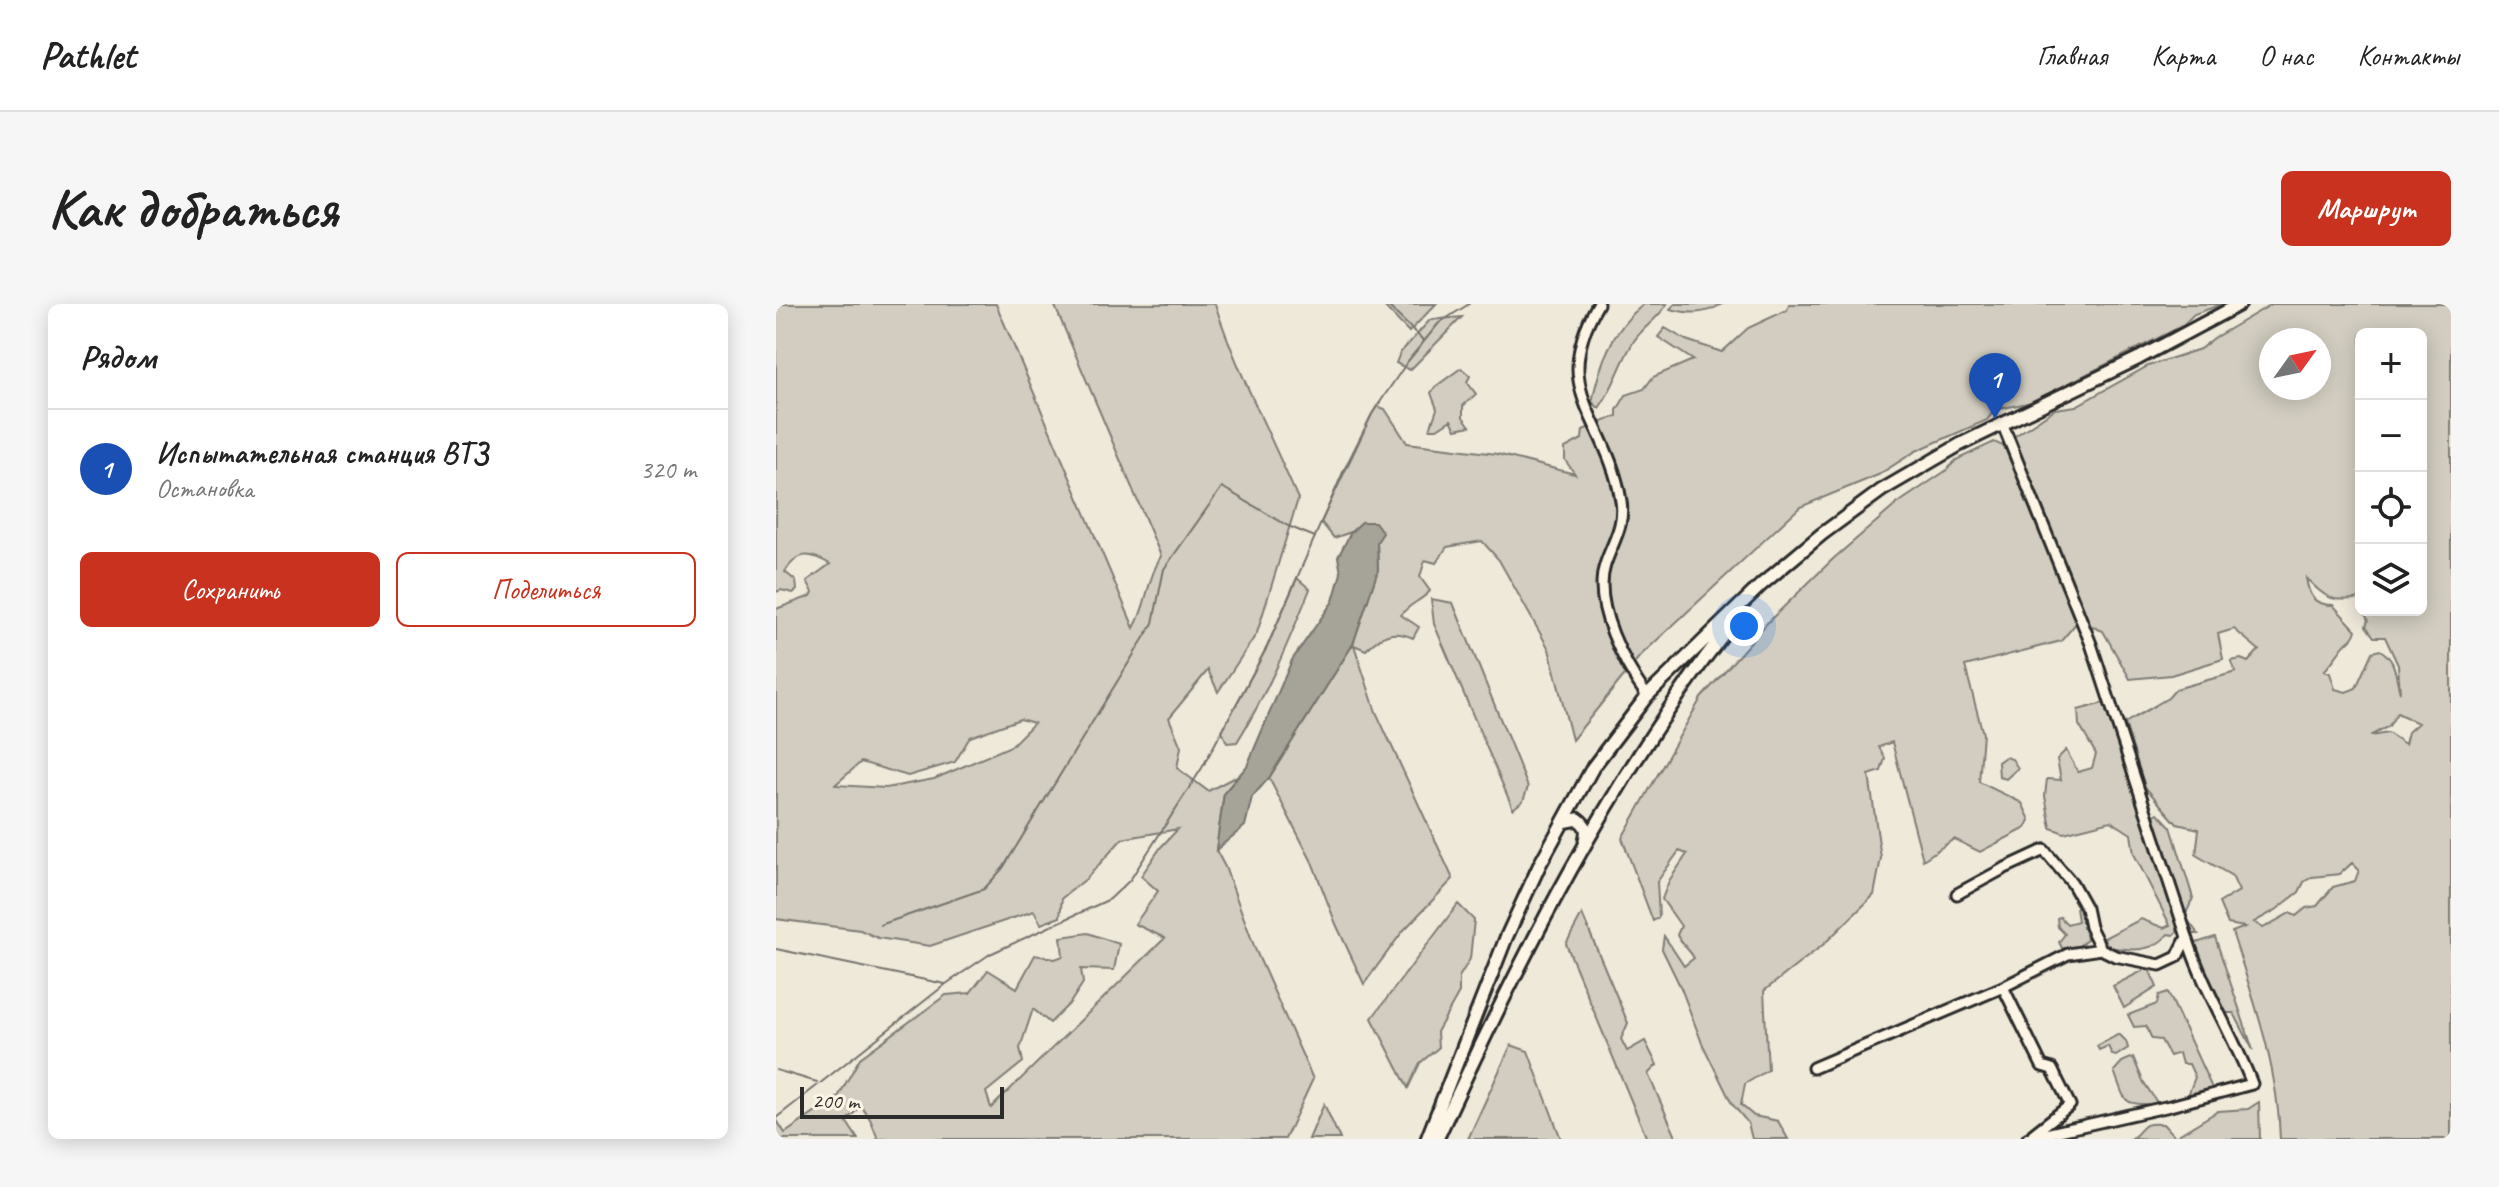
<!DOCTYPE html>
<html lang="ru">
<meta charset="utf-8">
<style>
:root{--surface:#fff;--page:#f6f6f6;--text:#222;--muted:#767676;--line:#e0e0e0;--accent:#c8321e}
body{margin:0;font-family:Caveat,sans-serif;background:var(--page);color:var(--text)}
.controls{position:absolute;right:24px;top:24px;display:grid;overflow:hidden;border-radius:12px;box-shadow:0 4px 20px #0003}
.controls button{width:72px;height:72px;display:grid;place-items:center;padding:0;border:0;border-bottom:2px solid var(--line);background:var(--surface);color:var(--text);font:40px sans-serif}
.compass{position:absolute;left:1483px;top:24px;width:72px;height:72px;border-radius:50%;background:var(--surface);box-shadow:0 4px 20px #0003;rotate:57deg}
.scale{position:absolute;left:24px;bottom:20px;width:204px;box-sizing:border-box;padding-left:8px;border:4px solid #2b2b2b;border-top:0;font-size:22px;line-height:28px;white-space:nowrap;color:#2b2b2b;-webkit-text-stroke:6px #fcf5e5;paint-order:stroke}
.you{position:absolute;left:968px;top:322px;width:28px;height:28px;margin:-20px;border:6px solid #fff;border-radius:50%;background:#1a73e8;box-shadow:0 0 0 12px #1a73e833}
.badge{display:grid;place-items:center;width:52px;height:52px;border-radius:50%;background:var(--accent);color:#fff;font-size:26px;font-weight:700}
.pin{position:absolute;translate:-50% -66px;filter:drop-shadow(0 2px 4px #0008)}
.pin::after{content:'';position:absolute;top:42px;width:28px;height:24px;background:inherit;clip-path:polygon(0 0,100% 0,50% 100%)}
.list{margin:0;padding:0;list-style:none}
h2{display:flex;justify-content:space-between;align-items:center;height:104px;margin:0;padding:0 32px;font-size:34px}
h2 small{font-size:26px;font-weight:400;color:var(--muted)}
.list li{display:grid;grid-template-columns:52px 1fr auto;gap:24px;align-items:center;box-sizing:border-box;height:120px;padding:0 32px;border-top:2px solid var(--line)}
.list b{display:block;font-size:30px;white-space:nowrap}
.list p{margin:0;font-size:26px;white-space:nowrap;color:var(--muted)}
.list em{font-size:26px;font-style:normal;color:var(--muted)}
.actions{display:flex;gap:16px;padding:24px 32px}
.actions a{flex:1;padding:18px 0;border:2px solid var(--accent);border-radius:12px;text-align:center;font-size:28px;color:var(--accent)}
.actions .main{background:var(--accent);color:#fff}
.icon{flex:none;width:44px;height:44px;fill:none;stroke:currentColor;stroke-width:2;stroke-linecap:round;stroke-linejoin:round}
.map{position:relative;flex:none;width:1675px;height:835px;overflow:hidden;border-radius:12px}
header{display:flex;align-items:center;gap:48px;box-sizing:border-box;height:112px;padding:0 40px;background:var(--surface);border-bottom:2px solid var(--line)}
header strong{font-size:38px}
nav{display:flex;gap:44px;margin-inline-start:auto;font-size:28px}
.intro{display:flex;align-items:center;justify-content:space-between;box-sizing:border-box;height:192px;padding:0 48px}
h1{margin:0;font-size:56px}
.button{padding:20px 36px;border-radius:12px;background:var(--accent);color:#fff;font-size:28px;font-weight:700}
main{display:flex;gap:48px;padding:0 48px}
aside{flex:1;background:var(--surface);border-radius:12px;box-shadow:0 4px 20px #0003}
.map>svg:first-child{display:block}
.green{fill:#d2cdc0;stroke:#7e7c76;stroke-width:2;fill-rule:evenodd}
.water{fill:#a6a399;stroke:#75736d;stroke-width:2}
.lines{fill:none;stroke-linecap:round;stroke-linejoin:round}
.stream{stroke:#75736d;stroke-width:2}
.minor-casing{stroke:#2b2b2b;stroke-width:15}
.major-casing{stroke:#2b2b2b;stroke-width:17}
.minor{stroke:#fcf5e5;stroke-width:9}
.major{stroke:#fcf5e5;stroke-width:11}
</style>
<header>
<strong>Pathlet</strong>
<nav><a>Главная</a><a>Карта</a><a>О нас</a><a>Контакты</a></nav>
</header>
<div class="intro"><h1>Как добраться</h1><a class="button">Маршрут</a></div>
<main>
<aside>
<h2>Рядом<small></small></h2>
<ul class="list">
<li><span class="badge" style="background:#1a4fb4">1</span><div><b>Испытательная станция ВТЗ</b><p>Остановка</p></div><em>320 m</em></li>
</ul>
<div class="actions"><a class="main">Сохранить</a><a>Поделиться</a></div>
</aside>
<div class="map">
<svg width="1675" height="835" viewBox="0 0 1675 835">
<rect width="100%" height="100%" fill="#efe9da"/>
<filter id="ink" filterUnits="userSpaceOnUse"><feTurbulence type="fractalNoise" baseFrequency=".0125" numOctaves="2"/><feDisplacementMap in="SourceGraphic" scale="16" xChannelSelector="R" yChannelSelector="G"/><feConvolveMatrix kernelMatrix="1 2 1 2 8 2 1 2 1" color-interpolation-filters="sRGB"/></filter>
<g filter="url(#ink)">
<path class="green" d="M0,0h220l138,324c13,-22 13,-49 27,-72l-107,-252h161c22,67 55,130 83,195l-41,134 -39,59 -10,-22 -39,48 12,29 -4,21 31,23 31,-16 -15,18 -8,57 9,17 31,84 57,128 -28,60h-407l-8,-20 -9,-13 -15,15 12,18h-82v-20l9,14 53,-36 22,-39 86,-63 24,-2 18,-23 29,18 18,-33 20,4 8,-3 -2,-19 27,-4 31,11 -5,26 -33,-1 2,14 -13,20 -20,20 -17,-14 -13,39 3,14 -37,30 5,16 174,-170 -30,-14 23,-33 -17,-15 20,-29 17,-18 -56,10 -36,40 -24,19 -2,19 -19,7 -7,-13 -104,35 -52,-8 -18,-8 -84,-11v-310l35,-13 2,-4 -6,-11 23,-17c-21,-12 -32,-13 -45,8l11,9 1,9 -4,3 -12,-3 -5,2zM244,415l14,4 -23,23 -77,33 -48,9 -51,-3 26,-23 47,14 47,-14 15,-25z
M606,0h54l-27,28z
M868,0h23c-9,15 -24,23 -33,37 -14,22 -20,47 -35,67l-7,-6c8,-39 20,-73 52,-98z
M899,0h47c-18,11 -32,10 -52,5z
M1013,0h434l-29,10 -12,12 -150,76 -37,8 -8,10 -71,31 -38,24 -78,32 -160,149 -68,84 -23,-91 -50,-89 -17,-19 -35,6 -11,16 -11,-3 -5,17 10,14c-9,10 -21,13 -29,24l18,12 -6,11c-20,-9 -32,-3 -47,12l-12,-5 22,67 77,167 -50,52 -39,53 -28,-60 -24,-62 -43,-84 84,-134 25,-74 -1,-28 -15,-20 -11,10 -17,6 -13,-16 51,-108 5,-8 8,3 22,34 90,11 78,20 -10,-14v-12l17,-9 1,-9 34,-14v-6l9,-15 18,-6 9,-12 40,-17 -35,-23 7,-9 21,12 36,12 26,-24 39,-18z
M1496,0h179v835h-171c-2,-73 -26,-138 -48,-207l13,-5 -17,-3 -9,-21 20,-12 -7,-15 -36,-21 3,-26 -22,-5 -32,-37 -20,-64 43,-25 8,-9 60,-17 -5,-11 10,-2 7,3 11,-12 -25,-21 -16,5 5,25 -52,16 -41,4 -27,-48 -25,-10 -17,20 -96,25 18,68 -4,48 43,21 8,17 -4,8 -46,24 -26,-13 -31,21 -31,-118 -13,5 6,11 -4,13 -12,4 12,83 -7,37 -50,49 -60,47 4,79 -23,14 -4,21 13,11 24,5 10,18h-36l-4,-16 -16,-19 -30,-61 -21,-55 -19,-39 2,-13 20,30 10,-8c-5,-9 -13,-14 -17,-23l4,-9 -19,-27 7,-18 18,-27 -8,-3 -22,31 2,35 -6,4 -31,-83 79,-140 67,-76 65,-63 65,-56 49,-33 9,-10 38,-18 11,5 7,-9 43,-29 21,-3 72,-40 52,-17 14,-11zM1585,30h60v276h-47l-1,5 -3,-5h-7l5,10 -2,6 8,11h11l13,28 2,28c-5,-17 -3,-33 -20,-43l-8,2 -16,36 -10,4 -11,-3 -5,-16 -6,-2c8,-8 12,-15 19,-24 6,-8 10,-6 13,-17l-23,-25c-20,0 -24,-9 -27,-27 20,20 25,25 55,20zM1495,36h48v48h-48zM1621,409l21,10 -10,9 -3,12 -17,-11 -18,3 19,-10zM1576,559l7,7 -4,11 -22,6 -16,19 -11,2 -10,8 -6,-3 -27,15 -9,-6 22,-12 23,-18 5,-10 8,-5 28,-3z
M686,13l-52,53 -14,-7 4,-10 30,-33z
M685,64l9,8 -3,6 9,12 -13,12v11l7,9 -14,3 -5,-9 -14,9h-7l7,-20 -6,-16 4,-6z
M521,274l13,11c-21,52 -43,105 -73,153l-10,1 -5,-12 45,-84z
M655,295l22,4 75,184 -5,14 -10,8 -79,-185z
M1328,399l36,111 11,3 7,-4 13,14 22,71 -8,18 13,18h-8l-9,-6 -7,7 -6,-1c-15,20 -39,16 -61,13l-3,-9 37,-19 23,9 6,-3 -36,-71 -3,-20 -20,-13 -47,12 -13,-5 -6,-32 2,-17 14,1 -4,-21 9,-9 12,22 14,-4 4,-14 -17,-29 -1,-15z
M1229,453l7,2 6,9 -12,11 -7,-2 -1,-15z
M682,600l16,16 -4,39 -11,18v16l-22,39 1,16 -18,15 -12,25 -36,-70z
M1303,603l5,8 -1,5 4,19 -12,11 -13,-2 -3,-6 6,-8 -7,-7 -1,-9 3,-1 7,7 11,-3 -2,-13z
M806,610l46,109 -7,16 6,12 18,-10 12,24 -9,9 29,65h-30l-81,-195z
M1439,633l38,113 -19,-37h-10l-34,-58 6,-12z
M1370,665l4,2 7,16 -33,21 -11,-22z
M1392,688l44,96 -23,13 -2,-3 8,-21 -6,-13h-7l-3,-11 -9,3 -9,-16 -9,-1 -6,-13 -12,1 -6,-12 29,-11 2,-9z
M1343,730l7,7 2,7 -12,8 -4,-1 -4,-9 -9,4 -2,-4z
M735,741l17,6 33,88h-93z
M1357,753l10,24 15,23c-37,0 -31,1 -44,-33l8,-9z
M1483,798l1,37h-129c15,-11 8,-17 32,-15l12,13 43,-26 30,-2z
M548,800l16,35h-31z"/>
<path class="water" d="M586,218h13l8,11 -6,9 1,28 -25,74 -84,134 -17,19 -7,29 -29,24 8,-57 23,-27 45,-106 41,-59 8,-28 -3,-16 13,-25z"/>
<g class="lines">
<path class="stream" d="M610,0l37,36
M104,621l104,-36 19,-21 150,-245 11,-54 58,-82 66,39 27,11
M0,645l169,35
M0,766l41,12
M0,814l170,-134 44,-30 120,-55 20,-19 72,-112 65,-121 77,-177 28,-56 36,-53 31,-38 30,-19"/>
<defs>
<path id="minor" d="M822,0c-51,88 10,114 23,197 4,25 -9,42 -16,64 -13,40 20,100 42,131
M1181,590l46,-25 41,-19 28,33 14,25 4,19 11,22
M1227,683l39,79 10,3 18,36 -37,29
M1037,764l190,-81 65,-33 33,-5 14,7 45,9 17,-8 10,-20 -96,-293 -89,-221
M1252,834l142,-32 82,-22c-19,-50 -49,-95 -65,-147"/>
<path id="major" d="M787,518l15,-3c8,6 10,11 7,21
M651,835l79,-201 34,-74 53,-97 54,-71 114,-111 61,-51 60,-44 79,-46 178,-86 101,-54
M661,835c83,-181 173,-360 296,-518"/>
</defs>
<use href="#minor" class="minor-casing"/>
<use href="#major" class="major-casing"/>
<use href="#minor" class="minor"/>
<use href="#major" class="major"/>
</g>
</g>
</svg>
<div class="controls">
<button>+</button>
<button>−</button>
<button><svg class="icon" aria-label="locate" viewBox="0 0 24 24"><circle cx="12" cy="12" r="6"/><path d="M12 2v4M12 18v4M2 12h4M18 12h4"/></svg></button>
<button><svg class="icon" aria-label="layers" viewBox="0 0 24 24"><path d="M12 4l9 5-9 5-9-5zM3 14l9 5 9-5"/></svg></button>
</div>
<svg class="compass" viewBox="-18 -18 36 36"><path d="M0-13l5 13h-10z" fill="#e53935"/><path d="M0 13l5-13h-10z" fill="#767676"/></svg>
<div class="scale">200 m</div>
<div class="you"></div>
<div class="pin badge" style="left:1219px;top:115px;background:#1a4fb4">1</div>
</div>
</main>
